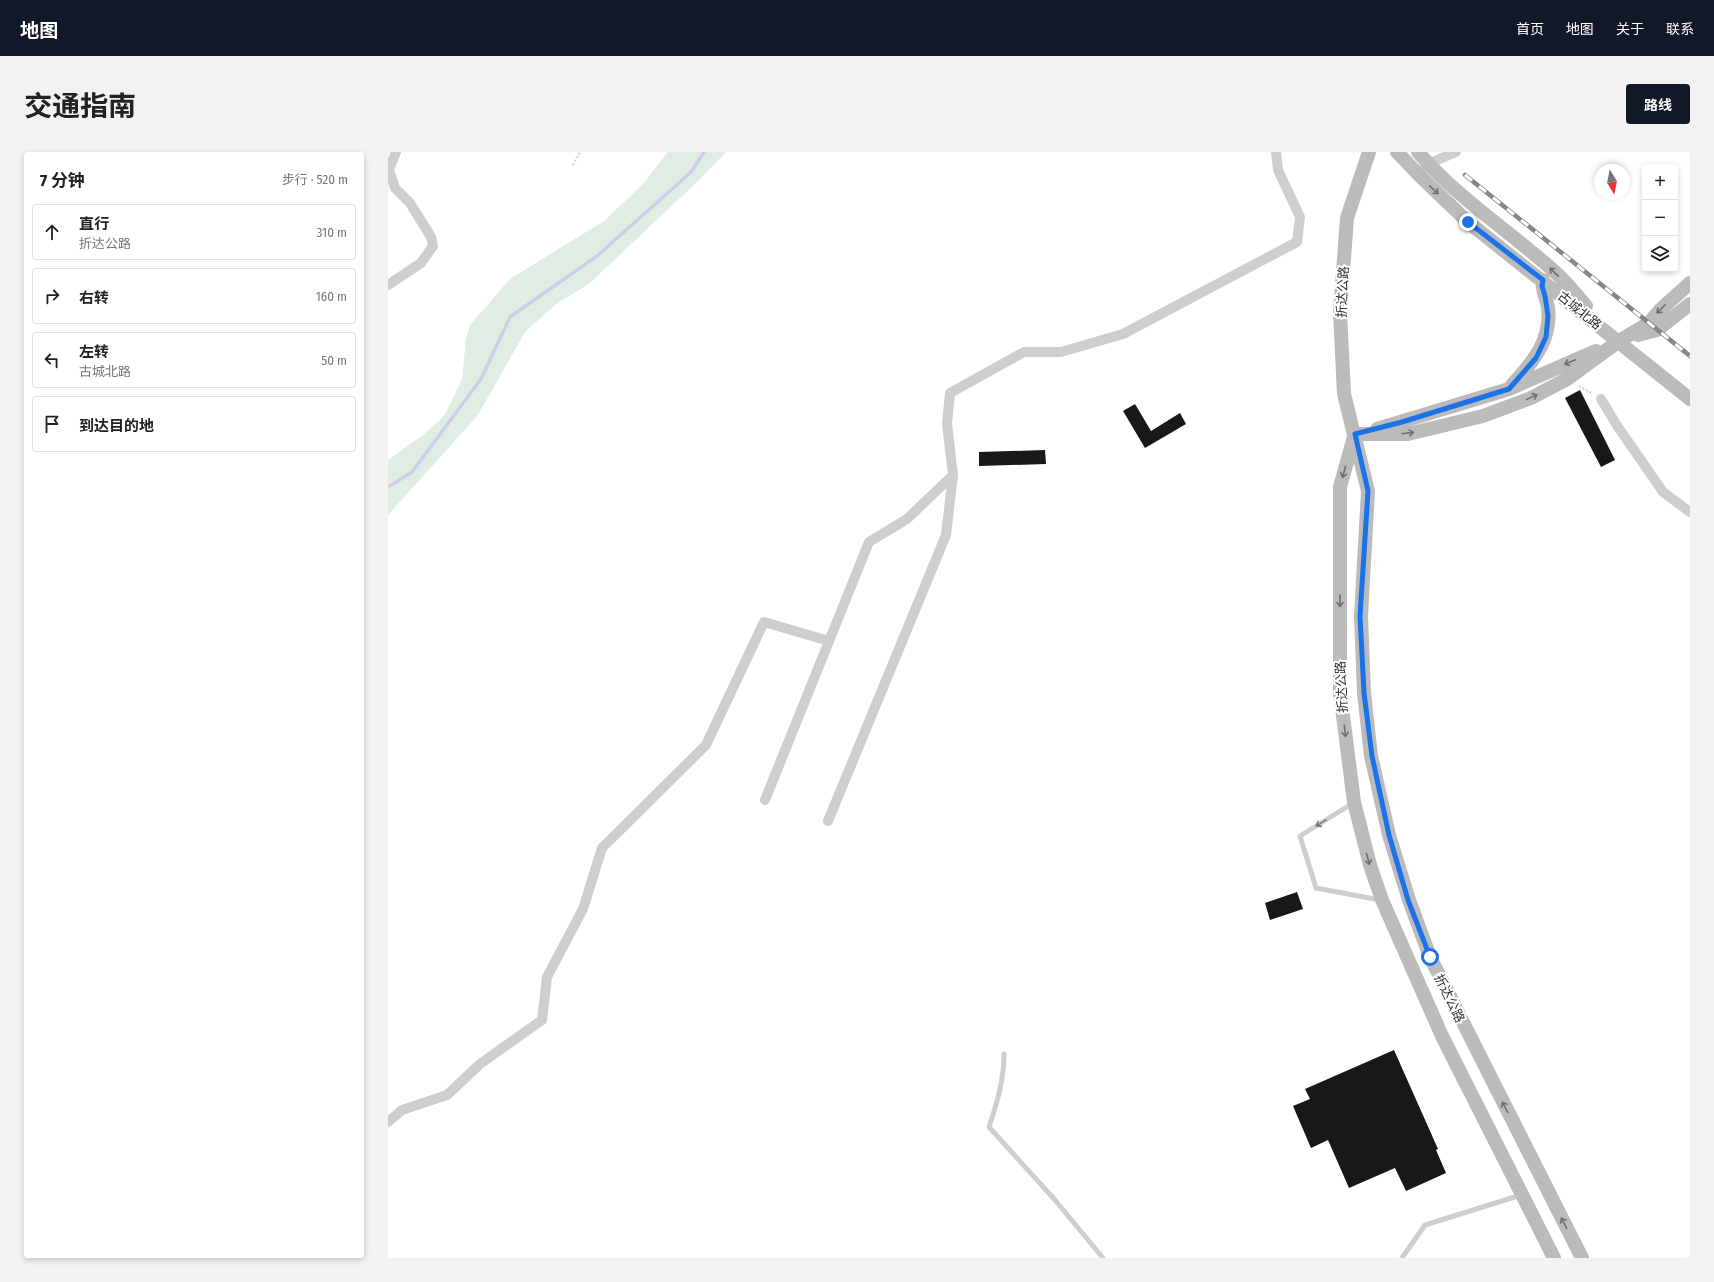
<!DOCTYPE html>
<html lang="zh">
<meta charset="utf-8">
<style>
:root{--surface:#fff;--page:#f2f2f2;--text:#222;--muted:#767676;--line:#e0e0e0;--accent:#111827}
body{margin:0;font-family:"Fira Sans Condensed","Noto Sans SC",sans-serif;background:var(--page);color:var(--text)}
.controls{position:absolute;right:12px;top:12px;display:grid;overflow:hidden;border-radius:4px;box-shadow:0 2px 6px #0003}
.controls button{width:36px;height:36px;display:grid;place-items:center;padding:0;border:0;border-bottom:1px solid var(--line);background:var(--surface);color:var(--text);font:20px sans-serif}
.compass{position:absolute;left:1206px;top:12px;width:36px;height:36px;border-radius:50%;background:var(--surface);box-shadow:0 2px 6px #0003;rotate:170deg}
.stop{position:absolute;width:12px;height:12px;margin:-9px;border:3px solid #1a73e8;border-radius:50%;background:#fff}
.stop.end{background:#1a73e8;border-color:#fff;box-shadow:0 1px 4px #0008}
.list{margin:0;padding:0;list-style:none}
h2{display:flex;justify-content:space-between;align-items:center;height:52px;margin:0;padding:0 16px;font-size:17px}
h2 small{font-size:13px;font-weight:400;color:var(--muted)}
.list li{display:grid;grid-template-columns:26px 1fr auto;gap:12px;align-items:center;box-sizing:border-box;height:56px;margin:0 8px 8px;padding:0 8px;border:1px solid var(--line);border-radius:4px}
.list b{display:block;font-size:15px;white-space:nowrap}
.list p{margin:0;font-size:13px;white-space:nowrap;color:var(--muted)}
.list em{font-size:13px;font-style:normal;color:var(--muted)}
.icon{flex:none;width:22px;height:22px;fill:none;stroke:currentColor;stroke-width:2;stroke-linecap:round;stroke-linejoin:round}
.map{position:relative;flex:none;width:1302px;height:1106px;overflow:hidden;border-radius:4px}
header{display:flex;align-items:center;gap:24px;box-sizing:border-box;height:56px;padding:0 20px;background:var(--accent);color:#fff}
header strong{font-size:19px}
nav{display:flex;gap:22px;margin-inline-start:auto;font-size:14px}
.intro{display:flex;align-items:center;justify-content:space-between;box-sizing:border-box;height:96px;padding:0 24px}
h1{margin:0;font-size:28px}
.button{padding:10px 18px;border-radius:4px;background:var(--accent);color:#fff;font-size:14px;font-weight:700}
main{display:flex;gap:24px;padding:0 24px}
aside{flex:1;background:var(--surface);border-radius:4px;box-shadow:0 2px 6px #0003}
.map>svg:first-child{display:block}
.green{fill:#e0ede2}
.lines{fill:none;stroke-linecap:round;stroke-linejoin:round}
.stream{stroke:#d0cdeb;stroke-width:3.5}
.building{fill:#181818}
.path{stroke:#cecece;stroke-width:2;stroke-dasharray:2 2;stroke-linecap:butt}
.lane{stroke:#cecece;stroke-width:5}
.street{stroke:#cecece;stroke-width:10}
.secondary{stroke:#bbb;stroke-width:14}
.rail-casing{stroke:#868686;stroke-width:4.5}
.rail{stroke:#fff;stroke-width:3;stroke-dasharray:9;stroke-linecap:butt}
.oneway{stroke:#6f6f6f}
.oneway2{stroke:#787878}
.route{stroke:#1a73e8;stroke-width:5}
.labels{text-anchor:middle;stroke-width:4;stroke-linejoin:round;paint-order:stroke}
.street-label{font-size:13px;fill:#313131;stroke:#fff}
</style>
<header>
<strong>地图</strong>
<nav><a>首页</a><a>地图</a><a>关于</a><a>联系</a></nav>
</header>
<div class="intro"><h1>交通指南</h1><a class="button">路线</a></div>
<main>
<aside>
<h2>7 分钟<small>步行 · 520 m</small></h2>
<ul class="list">
<li><svg class="icon" aria-label="ahead" viewBox="0 0 24 24"><path d="M12 20V5M6 11l6-6 6 6"/></svg><div><b>直行</b><p>折达公路</p></div><em>310 m</em></li>
<li><svg class="icon" aria-label="right" viewBox="0 0 24 24"><path d="M7 20v-9h11M14 6l5 5-5 5"/></svg><div><b>右转</b></div><em>160 m</em></li>
<li><svg class="icon" aria-label="left" viewBox="0 0 24 24"><path d="M17 20v-9H6M10 6l-5 5 5 5"/></svg><div><b>左转</b><p>古城北路</p></div><em>50 m</em></li>
<li><svg class="icon" aria-label="arrive" viewBox="0 0 24 24"><path d="M6 21V4h12l-3 4 3 4H6"/></svg><div><b>到达目的地</b></div></li>
</ul>
</aside>
<div class="map">
<svg width="1302" height="1106" viewBox="0 0 1302 1106">
<rect width="100%" height="100%" fill="#fff"/>
<path class="green" d="M280,0h58l-28,29 -108,102 -35,22 -30,27 -47,83 -90,100v-55l35,-25 21,-19 18,-37 4,-40 4,-14 40,-46 94,-58 40,-38z"/>
<g class="lines">
<path class="stream" d="M0,335l24,-15 69,-93 29,-62 87,-61 94,-84 13,-20"/>
</g>
<path class="building" d="M1192,238l35,70 -14,7 -36,-69z
M747,252l16,27 29,-18 6,11 -41,24 -22,-37z
M657,298l1,14 -67,2v-14z
M909,740l6,17 -33,11 -5,-17z
M1006,898l44,99 -2,1 10,23 -40,18 -11,-23 -46,20 -21,-48 -17,8 -18,-42 17,-7 -5,-10z"/>
<g class="lines">
<path class="path" d="M185,13l7,-13
M1191,234l14,8"/>
<path class="lane" d="M965,651l-53,33 16,52 64,12
M616,902c0,26 -7,49 -15,73l66,73 48,58
M1014,1106l23,-33 96,-30"/>
<path class="street" d="M1031,23l9,-11 28,-12
M0,133l33,-22 12,-17 -2,-9 -21,-34 -15,-15 -6,-18 7,-18
M1213,247l15,25 47,68 27,20
M377,648l104,-258 38,-23 46,-44 -6,-51 3,-31 74,-41h37l62,-18 174,-92 3,-25 -22,-47 -2,-18
M440,669l118,-286 7,-60
M0,970l14,-12 45,-15 33,-31 62,-44 5,-43 36,-68 19,-61 104,-103 58,-123 65,19"/>
<path class="secondary" d="M981,0l-22,66 -7,94 4,82 24,97 -7,125 3,77 7,63 18,79 20,65 21,57 152,301
M1009,0l22,23 49,47 222,177
M1030,0c40,47 92,79 137,120 11,10 21,22 31,34
M1250,183l19,-5 33,-26
M1124,233c21,-23 40,-45 36,-78 -2,-10 -7,-17 -5,-27
M989,277l132,-40 87,-38
M967,282h53l75,-18 48,-18 36,-19 52,-38 30,-18 11,-13 30,-27
M966,285l-14,50v205l14,110 16,63 12,35 60,136 112,222"/>
<defs>
<path id="rail" d="M1077,23l225,181"/>
</defs>
<use href="#rail" class="rail-casing"/>
<use href="#rail" class="rail"/>
</g>
<defs><path id="oneway-shaft" d="M-6 0H5M1.5-3L5.5 0L1.5 3" fill="none" stroke-width="1.6" stroke-linecap="round" stroke-linejoin="round"/></defs>
<g class="oneway">
<use href="#oneway-shaft" transform="translate(1046 38) rotate(43)"/>
<use href="#oneway-shaft" transform="translate(1166 120) rotate(-137)"/>
<use href="#oneway-shaft" transform="translate(1273 157) rotate(135)"/>
<use href="#oneway-shaft" transform="translate(1182 210) rotate(157)"/>
<use href="#oneway-shaft" transform="translate(1144 245) rotate(-25)"/>
<use href="#oneway-shaft" transform="translate(1020 281) rotate(-7)"/>
<use href="#oneway-shaft" transform="translate(956 320) rotate(106)"/>
<use href="#oneway-shaft" transform="translate(952 449) rotate(90)"/>
<use href="#oneway-shaft" transform="translate(957 579) rotate(83)"/>
<use href="#oneway-shaft" transform="translate(980 707) rotate(75)"/>
<use href="#oneway-shaft" transform="translate(1117 955) rotate(-117)"/>
<use href="#oneway-shaft" transform="translate(1176 1071) rotate(-117)"/>
</g>
<use class="oneway2" href="#oneway-shaft" transform="translate(933 671) rotate(148)"/>
<g class="lines">
<path class="route" d="M1042,805l-22,-57 -19,-65 -17,-79 -8,-63 -4,-77 8,-125 -13,-57 47,-12 107,-33 27,-31 10,-21 2,-21 -3,-20 -3,-10 1,-6 -75,-58"/>
</g>
<g class="labels">
<g class="street-label">
<text transform="translate(954 140) rotate(-87)" y="5">折达公路</text>
<text transform="translate(1192 158) rotate(39)" y="5">古城北路</text>
<text transform="translate(953 535) rotate(-93)" y="5">折达公路</text>
<text transform="translate(1062 846) rotate(64)" y="5">折达公路</text>
</g>
</g>
</svg>
<div class="controls">
<button>+</button>
<button>−</button>
<button><svg class="icon" aria-label="layers" viewBox="0 0 24 24"><path d="M12 4l9 5-9 5-9-5zM3 14l9 5 9-5"/></svg></button>
</div>
<svg class="compass" viewBox="-18 -18 36 36"><path d="M0-13l5 13h-10z" fill="#e53935"/><path d="M0 13l5-13h-10z" fill="#767676"/></svg>
<div class="stop" style="left:1042px;top:805px"></div>
<div class="stop end" style="left:1080px;top:70px"></div>
</div>
</main>
